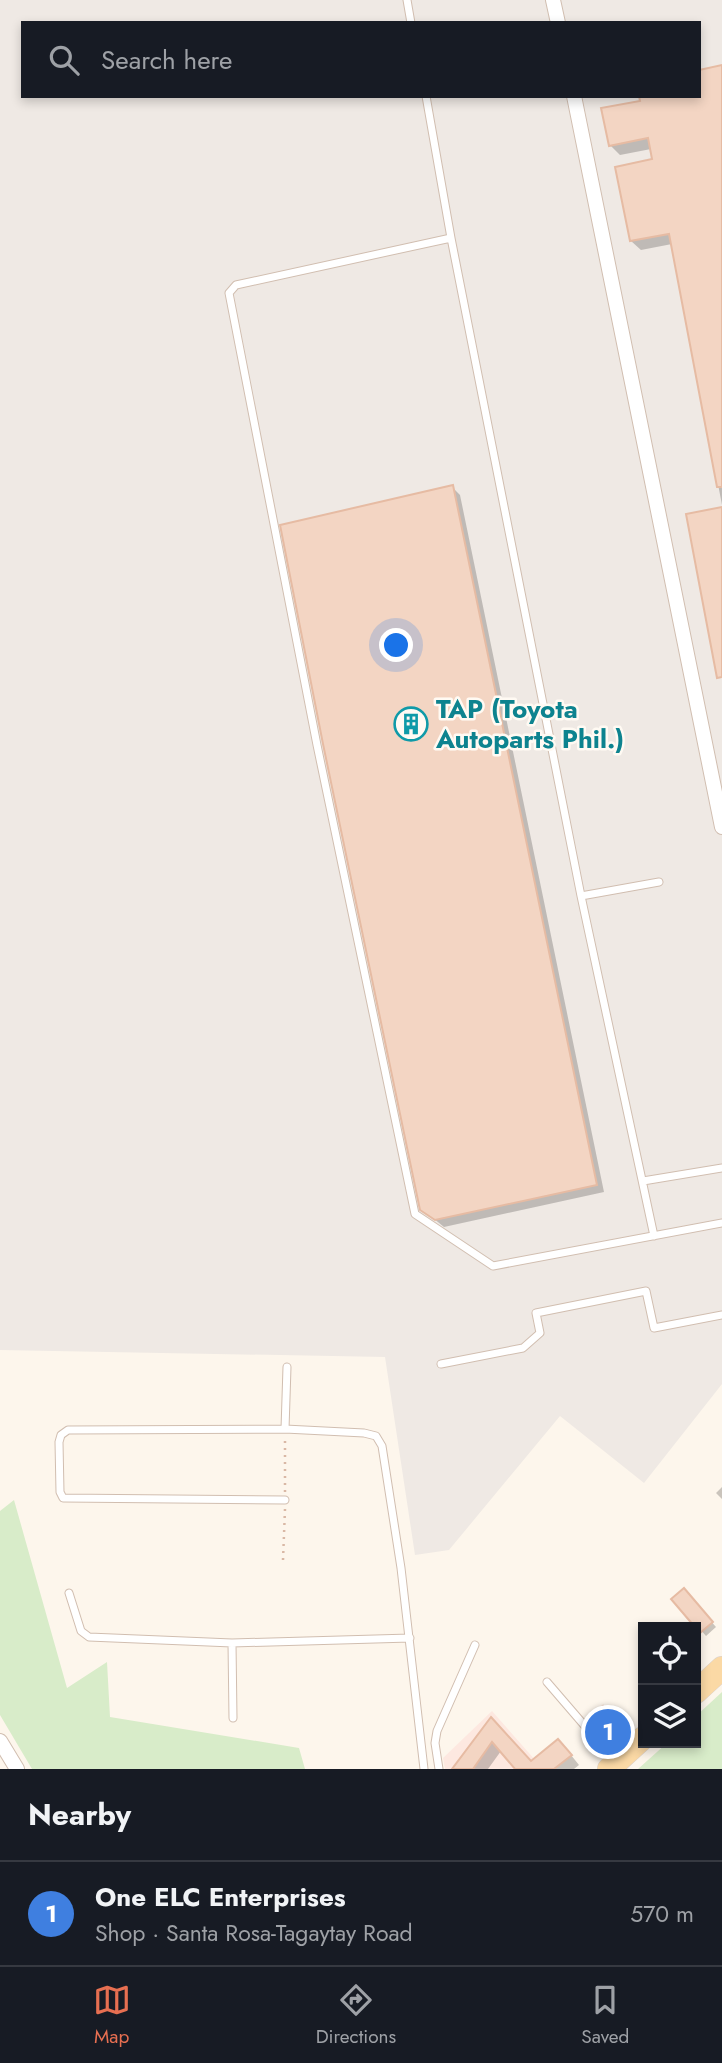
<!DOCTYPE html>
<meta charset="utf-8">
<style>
:root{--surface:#171b24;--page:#20242c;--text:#f1f3f6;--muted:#9ea1a6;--line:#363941;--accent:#e76f51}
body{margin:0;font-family:Jost,sans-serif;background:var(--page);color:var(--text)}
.controls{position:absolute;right:21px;bottom:21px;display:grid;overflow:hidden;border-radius:0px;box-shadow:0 4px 10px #0003}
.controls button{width:63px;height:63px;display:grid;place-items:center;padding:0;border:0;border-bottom:2px solid var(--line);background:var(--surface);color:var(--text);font:35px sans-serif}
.you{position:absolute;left:397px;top:646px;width:24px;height:24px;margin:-18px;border:5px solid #fff;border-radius:50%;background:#1a73e8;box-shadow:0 0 0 10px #1a73e833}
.badge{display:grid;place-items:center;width:46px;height:46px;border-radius:50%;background:var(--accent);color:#fff;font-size:23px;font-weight:700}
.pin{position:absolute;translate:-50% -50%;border:4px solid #fff;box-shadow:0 2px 7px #0006}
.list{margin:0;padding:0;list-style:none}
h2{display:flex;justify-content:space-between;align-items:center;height:91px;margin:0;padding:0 28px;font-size:30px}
h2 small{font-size:23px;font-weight:400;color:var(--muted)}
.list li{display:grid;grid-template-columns:46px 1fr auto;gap:21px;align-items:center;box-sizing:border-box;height:105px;padding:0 28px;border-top:2px solid var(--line)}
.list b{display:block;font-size:26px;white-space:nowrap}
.list p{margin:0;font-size:23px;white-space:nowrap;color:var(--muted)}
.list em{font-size:23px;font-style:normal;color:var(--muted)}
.icon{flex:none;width:38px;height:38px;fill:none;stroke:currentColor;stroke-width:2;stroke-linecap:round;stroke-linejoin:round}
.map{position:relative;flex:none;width:722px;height:1769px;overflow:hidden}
.search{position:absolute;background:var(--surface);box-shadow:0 4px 10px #0003;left:21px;right:21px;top:21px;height:77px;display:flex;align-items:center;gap:18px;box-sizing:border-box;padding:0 24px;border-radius:0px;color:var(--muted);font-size:26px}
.sheet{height:196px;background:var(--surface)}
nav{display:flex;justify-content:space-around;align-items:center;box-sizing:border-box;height:98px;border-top:2px solid var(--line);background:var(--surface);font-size:19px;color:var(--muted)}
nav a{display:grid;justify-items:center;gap:4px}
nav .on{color:var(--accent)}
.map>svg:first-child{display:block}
.commercial{fill:#fde8e0}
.industrial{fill:#efe9e4;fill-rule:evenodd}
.green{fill:#d8ecc9}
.shadow{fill:#0003}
.building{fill:#f3d5c3;stroke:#e6bba3;stroke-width:2}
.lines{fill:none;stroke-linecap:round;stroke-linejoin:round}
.service-casing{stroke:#d1beb0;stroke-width:9}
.minor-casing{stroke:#d1beb0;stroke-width:16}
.primary-casing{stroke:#dad1cd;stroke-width:24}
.path{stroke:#d9b8a5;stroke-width:2.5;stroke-dasharray:2 5;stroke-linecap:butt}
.service{stroke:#fff;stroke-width:7}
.minor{stroke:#fff;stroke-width:14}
.primary{stroke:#fbd9a5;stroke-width:23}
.labels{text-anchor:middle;stroke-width:5;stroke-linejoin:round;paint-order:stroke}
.culture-label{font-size:26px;font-weight:bold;fill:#0d838f;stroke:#fffaf3;text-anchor:start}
</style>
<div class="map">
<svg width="722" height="1769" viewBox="0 0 722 1769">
<rect width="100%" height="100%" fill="#fdf6ec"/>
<path class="commercial" d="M492,1711l51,58h-98l-2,-11z"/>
<path class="industrial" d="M0,0h722v1384l-78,99 -84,-67 -111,134 -34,5 -30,-198 -385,-7zM23,23h676v73h-676z"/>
<path class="green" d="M14,1500l53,188 40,-26 3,55 189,31 6,21h-273l-32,-54v-204z
M722,1692v77h-84l29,-26h29v-27z"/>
<path class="shadow" d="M722,67v438l-50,-261 -31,6 -10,-9 23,-80 -3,-12 -31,6 -10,-10 89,-49z
M452,487l8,8 144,697 -160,35 -22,-18z
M722,1487v12l-6,-6z
M688,1595l28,32 -10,9 -32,-37z
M607,1713l16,20 -11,8 -4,-5z
M491,1719l40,43 36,-12 12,15 -5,4h-57l-16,-18 -13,18h-34z"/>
<path class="building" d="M722,65v422h-5l-48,-253 -39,7 -15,-74 37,-8 -4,-21 -39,8 -8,-38 39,-7 -1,-5h60v-26z
M453,485l144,700 -162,35 -15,-10 -97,-466 -43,-219z
M722,507v170l-5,1 -31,-164z
M684,1588l29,34 -13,11 -29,-34z
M603,1706l17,22 -13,9 -17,-21z
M491,1717l40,44 27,-22 14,16 -18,14h-39l-23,-27 -19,27h-21z"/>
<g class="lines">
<defs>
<path id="service" d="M407,0l4,23
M426,96l25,142 130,658 73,340
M451,238l-215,47 -7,8 88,452 98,469 78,52 229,-43
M581,896l78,-14
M643,1181l79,-13
M441,1364l82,-16 17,-15 -4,-20 110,-22 8,37 68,-13
M285,1429l2,-62
M285,1500l-222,-2 -3,-6 -1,-50 2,-7 7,-5 217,-1 79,4 12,3 6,10 19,122 23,201
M69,1593l12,38 8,6 143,6 178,-5
M232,1643l1,75
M547,1682l68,79
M439,1769l-4,-26 2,-12 38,-86"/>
<path id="minor" d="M553,0l5,23
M574,96l148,731
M0,1741l17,28"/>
<path id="primary" d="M696,1692l26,-24
M609,1769l34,-31"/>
</defs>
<use href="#service" class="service-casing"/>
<use href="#minor" class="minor-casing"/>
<use href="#primary" class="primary-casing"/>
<path class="path" d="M285,1492v-53
M283,1560l2,-51"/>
<use href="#service" class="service"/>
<use href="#minor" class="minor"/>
<use href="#primary" class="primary"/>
</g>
<defs>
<symbol id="building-ring" viewBox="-11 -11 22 22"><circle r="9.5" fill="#fffaf3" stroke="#0f9aa8" stroke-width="1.5"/><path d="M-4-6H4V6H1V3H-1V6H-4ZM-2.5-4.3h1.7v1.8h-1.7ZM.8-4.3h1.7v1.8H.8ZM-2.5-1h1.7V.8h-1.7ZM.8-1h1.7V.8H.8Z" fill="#0f9aa8"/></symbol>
</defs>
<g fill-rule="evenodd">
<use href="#building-ring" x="392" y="705" width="38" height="38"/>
</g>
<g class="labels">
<g class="culture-label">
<text x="436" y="718">TAP (Toyota<tspan x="436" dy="30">Autoparts Phil.)</tspan></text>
</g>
</g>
</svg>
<div class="controls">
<button><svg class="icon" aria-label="locate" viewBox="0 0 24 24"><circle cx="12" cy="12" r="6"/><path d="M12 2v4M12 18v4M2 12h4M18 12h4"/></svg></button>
<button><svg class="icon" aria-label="layers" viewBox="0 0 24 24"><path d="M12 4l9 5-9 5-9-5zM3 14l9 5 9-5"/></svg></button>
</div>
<div class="you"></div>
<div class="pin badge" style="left:608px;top:1732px;background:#3f7fe0">1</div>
<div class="search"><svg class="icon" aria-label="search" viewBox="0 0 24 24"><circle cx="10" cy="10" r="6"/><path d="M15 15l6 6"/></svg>Search here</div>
</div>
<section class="sheet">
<h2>Nearby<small></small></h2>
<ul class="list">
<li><span class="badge" style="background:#3f7fe0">1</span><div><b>One ELC Enterprises</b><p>Shop · Santa Rosa-Tagaytay Road</p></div><em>570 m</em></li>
</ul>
</section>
<nav>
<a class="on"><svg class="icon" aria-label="map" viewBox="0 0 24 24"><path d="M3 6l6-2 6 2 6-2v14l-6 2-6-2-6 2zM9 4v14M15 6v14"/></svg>Map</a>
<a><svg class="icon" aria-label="directions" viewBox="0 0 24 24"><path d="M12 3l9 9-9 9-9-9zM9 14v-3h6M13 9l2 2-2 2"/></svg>Directions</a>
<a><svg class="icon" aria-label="saved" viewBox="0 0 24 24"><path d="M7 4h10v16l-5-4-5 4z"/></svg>Saved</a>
</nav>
